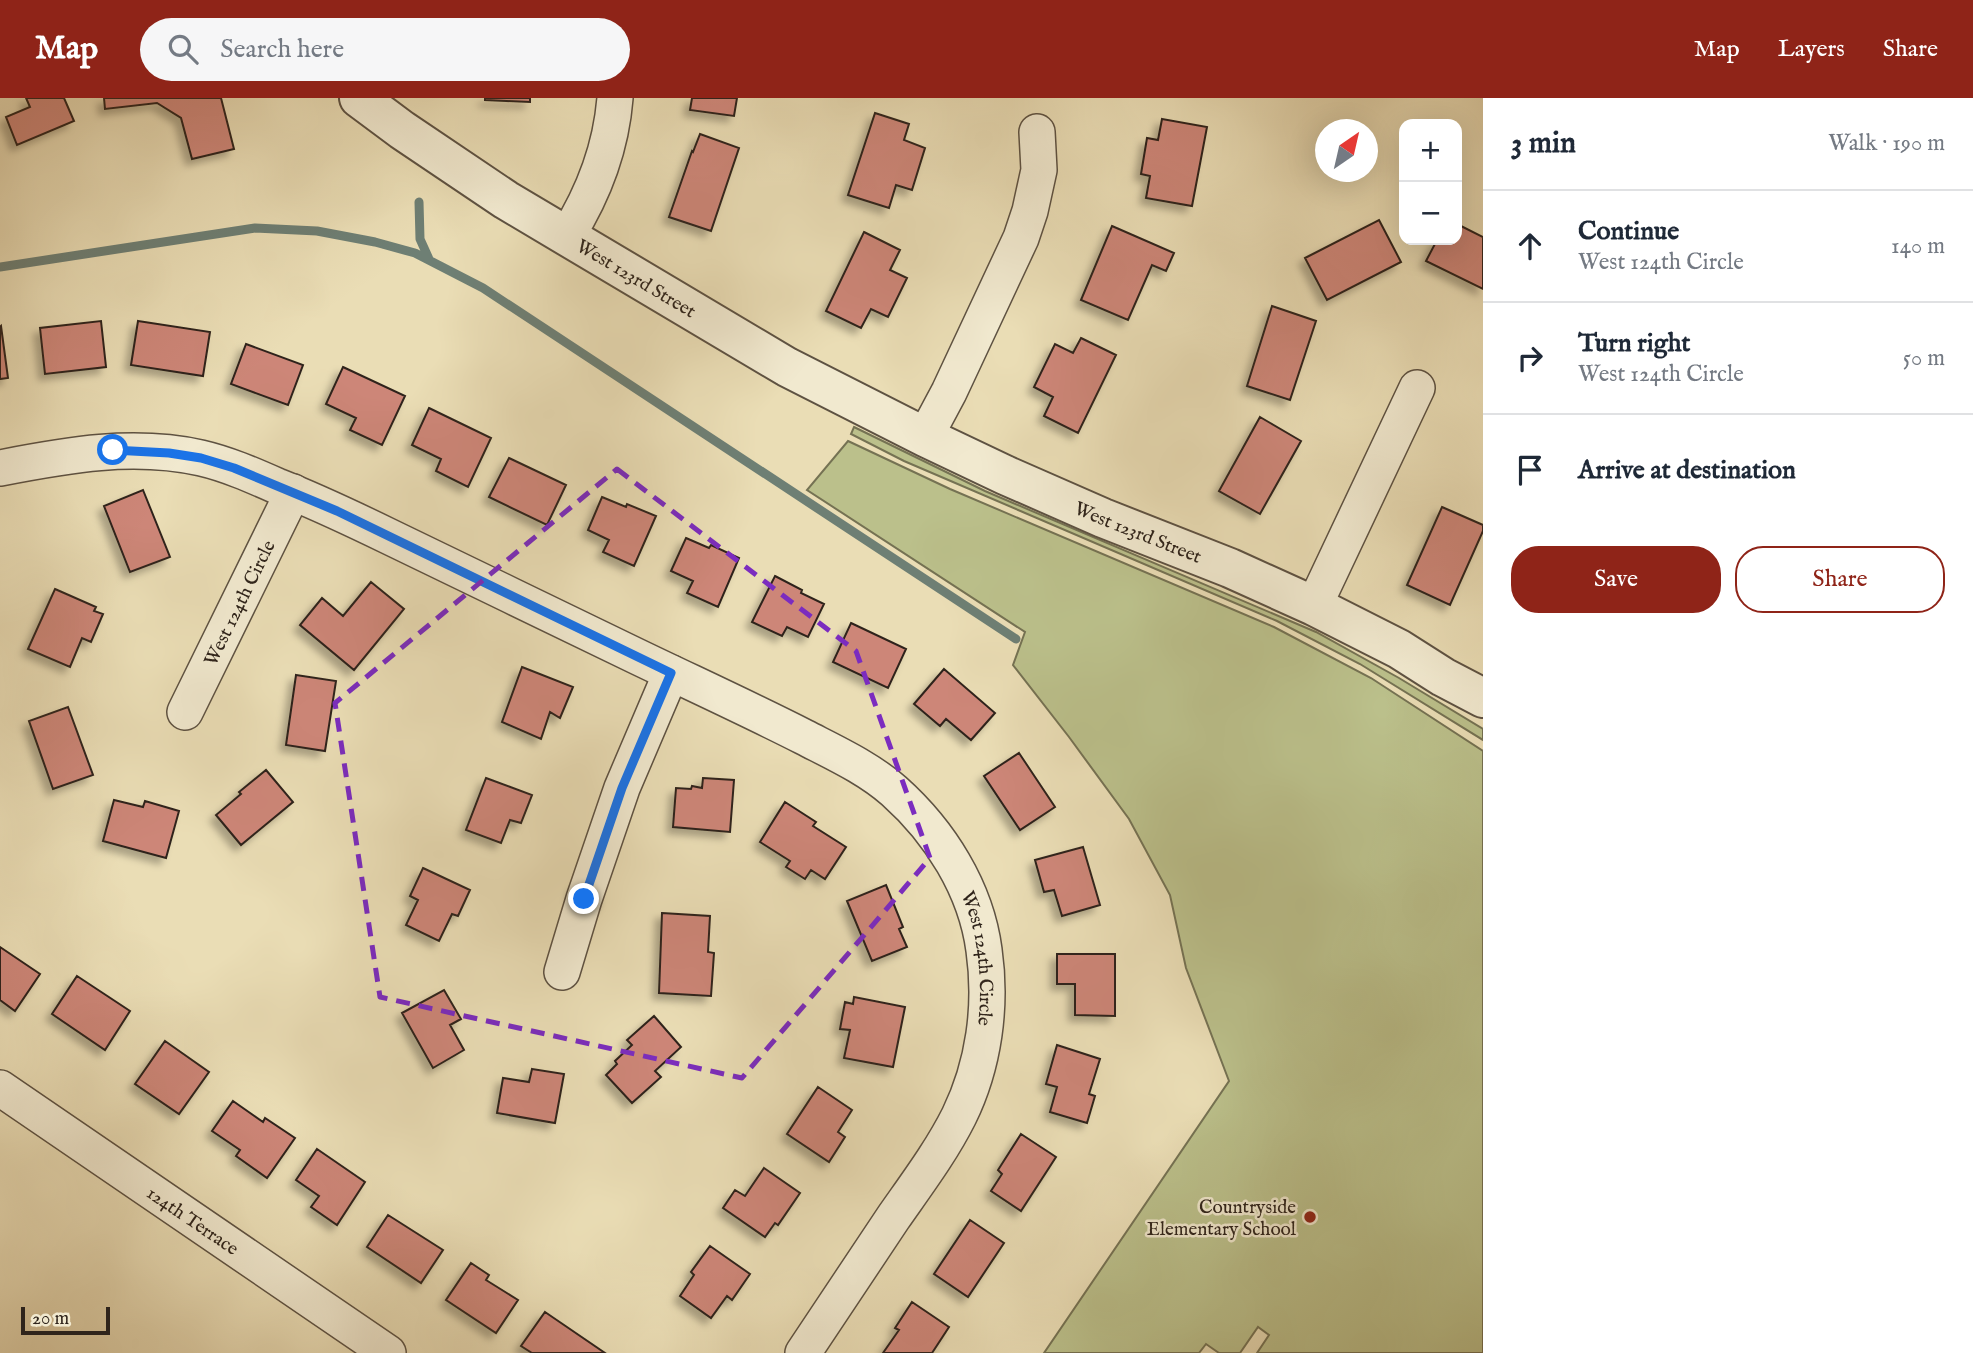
<!DOCTYPE html>
<meta charset="utf-8">
<style>
:root{--surface:#fff;--page:#f6f6f7;--text:#1f2937;--muted:#747a83;--line:#e0e1e3;--accent:#8f2418}
body{margin:0;font-family:"IM FELL English",serif;background:var(--page);color:var(--text)}
.controls{position:absolute;right:21px;top:21px;display:grid;overflow:hidden;border-radius:14px;box-shadow:0 7px 28px #0002}
.controls button{width:63px;height:63px;display:grid;place-items:center;padding:0;border:0;border-bottom:2px solid var(--line);background:var(--surface);color:var(--text);font:35px sans-serif}
.compass{position:absolute;left:1315px;top:21px;width:63px;height:63px;border-radius:50%;background:var(--surface);box-shadow:0 7px 28px #0002;rotate:34deg}
.scale{position:absolute;left:21px;bottom:18px;width:89px;box-sizing:border-box;padding-left:7px;border:4px solid #2f241b;border-top:0;font-size:19px;line-height:24px;white-space:nowrap;color:#2f241b;-webkit-text-stroke:5px #f1e9cf;paint-order:stroke}
.stop{position:absolute;width:21px;height:21px;margin:-16px;border:5px solid #1a73e8;border-radius:50%;background:#fff}
.stop.end{background:#1a73e8;border-color:#fff;box-shadow:0 2px 7px #0008}
.list{margin:0;padding:0;list-style:none}
h2{display:flex;justify-content:space-between;align-items:center;height:91px;margin:0;padding:0 28px;font-size:30px}
h2 small{font-size:23px;font-weight:400;color:var(--muted)}
.list li{display:grid;grid-template-columns:46px 1fr auto;gap:21px;align-items:center;box-sizing:border-box;height:112px;padding:0 28px;border-top:2px solid var(--line)}
.list b{display:block;font-size:26px;white-space:nowrap}
.list p{margin:0;font-size:23px;white-space:nowrap;color:var(--muted)}
.list em{font-size:23px;font-style:normal;color:var(--muted)}
.actions{display:flex;gap:14px;padding:21px 28px}
.actions a{flex:1;padding:16px 0;border:2px solid var(--accent);border-radius:28px;text-align:center;font-size:24px;color:var(--accent)}
.actions .main{background:var(--accent);color:#fff}
.icon{flex:none;width:38px;height:38px;fill:none;stroke:currentColor;stroke-width:2;stroke-linecap:round;stroke-linejoin:round}
.map{position:relative;flex:none;width:1483px;height:1255px;overflow:hidden}
header{display:flex;align-items:center;gap:42px;box-sizing:border-box;height:98px;padding:0 35px;background:var(--accent);color:#fff}
header strong{font-size:33px}
nav{display:flex;gap:38px;margin-inline-start:auto;font-size:24px}
.search{width:490px;height:63px;background:var(--page);display:flex;align-items:center;gap:18px;box-sizing:border-box;padding:0 24px;border-radius:38px;color:var(--muted);font-size:26px}
main{display:flex}
aside{flex:1;background:var(--surface)}
.map>svg:first-child{display:block}
.green{fill:#bbc08b;stroke:#757253;stroke-width:2}
.lines{fill:none;stroke-linecap:round;stroke-linejoin:round}
.stream{stroke:#6e7f74;stroke-width:9}
.building{fill:#cd8678;stroke:#2f241b;stroke-width:2;filter:url(#shadow)}
.minor-casing{stroke:#5e5242;stroke-width:38}
.tertiary-casing{stroke:#5e5242;stroke-width:42}
.minor{stroke:#f1e9cf;stroke-width:35}
.tertiary{stroke:#f1e9cf;stroke-width:38}
.route{stroke:#1a73e8;stroke-width:9}
.marked{fill:none;stroke:#7b2cbf;stroke-width:5;stroke-dasharray:14 9;stroke-linejoin:round}
.poi-dot{fill:#8f2418;stroke:#f1e9cf;stroke-width:2.5}
.labels{text-anchor:middle;stroke-width:5;stroke-linejoin:round;paint-order:stroke}
.street-label{font-size:19px;fill:#2f241b;stroke:#f1e9cf}
.poi-label{font-size:19px;fill:#2f241b;stroke:#f1e9cf;text-anchor:end}
</style>
<header>
<strong>Map</strong>
<div class="search"><svg class="icon" aria-label="search" viewBox="0 0 24 24"><circle cx="10" cy="10" r="6"/><path d="M15 15l6 6"/></svg>Search here</div>
<nav><a>Map</a><a>Layers</a><a>Share</a></nav>
</header>
<main>
<div class="map">
<svg width="1483" height="1255" viewBox="0 0 1483 1255">
<defs>
<filter id="shadow"><feDropShadow dx="-6" dy="6" stdDeviation="3.5" flood-color="#0004"/></filter>
</defs>
<rect width="100%" height="100%" fill="#eaddb5"/>
<filter id="stains"><feTurbulence type="fractalNoise" baseFrequency=".00286" numOctaves="4"/><feColorMatrix values="0 0 0 0 .2 0 0 0 0 .09 0 0 0 0 .02 0 0 0 .5 -.17"/></filter>
<radialGradient id="worn" r=".72"><stop offset=".6" stop-color="#630" stop-opacity="0"/><stop offset="1" stop-color="#630" stop-opacity=".3"/></radialGradient>
<path class="green" d="M854,329l131,64 331,141 83,46 84,51v11l-123,-76 -83,-43 -373,-160 -53,-27z
M848,343l102,48 324,138 97,51 112,73v602h-226l12,-18 -11,-8 -18,26h-21l-13,-9 -7,9h-155l185,-272 -43,-113 -16,-73 -41,-76 -60,-82 -56,-72 12,-33 -218,-142z"/>
<g class="lines">
<path class="stream" d="M419,104l1,37 9,20
M0,169l255,-39 62,3 58,11 40,11 68,35 533,351"/>
</g>
<path class="building" d="M26,0h38l10,23 -57,24 -11,-28 24,-10z
M104,0h117l13,51 -42,10 -11,-41 -24,-15 -52,6z
M485,0h45v4l-45,-2z
M692,0h45l-3,18 -44,-6z
M875,15l34,11 -5,16 21,8 -13,42 -16,-5 -7,23 -41,-13z
M1162,21l45,8 -15,79 -46,-8 4,-22 -9,-2 6,-36 11,2z
M700,36l39,14 -28,83 -42,-14 23,-66 1,1z
M1379,122l22,42 -74,38 -22,-42z
M1457,126l26,13v52l-57,-28 11,-21h20z
M1112,128l62,27 -8,18 -14,-6 -24,55 -47,-20z
M864,134l36,18 -10,20 17,8 -19,39 -17,-8 -10,19 -35,-17z
M1272,208l44,15 -26,79 -43,-14z
M101,223l5,46 -61,7 -5,-46z
M138,223l72,11 -7,44 -72,-11z
M1,228l7,52 -8,1v-52z
M1081,240l35,17 -38,78 -34,-17 9,-19 -19,-10 21,-43 18,9z
M246,246l57,21 -15,40 -57,-21z
M343,269l62,29 -23,49 -32,-15 6,-12 -30,-14z
M429,310l62,30 -23,49 -32,-16 5,-12 -29,-14z
M1260,319l41,24 -41,73 -41,-23z
M509,360l57,27 -19,40 -58,-28z
M143,392l27,67 -40,15 -26,-66z
M602,399l24,10 1,-3 29,12 -22,50 -31,-14 6,-12 -21,-10z
M1442,409l41,18v6l-33,74 -43,-20z
M686,440l23,10 2,-3 28,13 -21,49 -31,-14 6,-12 -22,-10z
M775,478l27,14 -1,3 23,11 -16,33 -21,-10 -5,9 -30,-14z
M371,484l33,27 -50,61 -54,-45 22,-27 21,18z
M55,491l41,18 -2,4 9,3 -12,28 -9,-4 -12,29 -42,-18z
M851,525l55,26 -18,39 -55,-26z
M522,569l51,20 -13,31 -10,-6 -9,27 -39,-17z
M944,571l51,44 -24,27 -25,-21 -6,7 -26,-22z
M296,577l40,6 -11,70 -39,-6z
M68,609l25,68 -40,14 -24,-68z
M1019,655l36,54 -35,23 -36,-54z
M266,672l27,32 -52,43 -25,-30 25,-21 -2,-2z
M486,680l46,17 -11,28 -11,-3 -9,23 -35,-13z
M703,680l31,2 -4,52 -57,-5 3,-39 15,1 1,-3 10,2z
M114,702l29,7 2,-6 34,10 -13,47 -63,-17z
M785,704l31,20 -3,4 33,21 -21,32 -14,-9 -6,9 -19,-12 4,-6 -30,-19z
M1083,749l17,58 -38,11 -8,-26 -10,2 -9,-32z
M423,770l47,22 -12,26 -6,-2 -13,27 -33,-16 12,-25 -8,-4z
M886,787l17,42 -4,2 8,18 -35,14 -25,-60z
M662,815l48,3 -2,36 6,1 -3,43 -52,-3z
M0,849l40,27 -25,37 -15,-11z
M1057,856h58v62l-40,-1v-31h-18z
M77,878l53,35 -25,39 -53,-36z
M444,892l17,29 -11,6 14,25 -31,18 -31,-55z
M854,899l51,10 -12,60 -49,-9 6,-28 -10,-1 5,-27 8,2z
M654,918l27,31 -26,24 6,6 -29,26 -26,-28 11,-11 -2,-3 17,-16 -5,-5z
M165,943l44,31 -30,42 -44,-30z
M1057,947l43,14 -11,35 6,2 -8,27 -37,-11 7,-25 -11,-3z
M532,971l32,5 -9,49 -58,-10 6,-35 26,4z
M818,989l34,23 -14,22 7,5 -16,25 -42,-28z
M233,1003l30,21 2,-4 30,20 -28,40 -31,-22 4,-6 -28,-19z
M1021,1036l35,23 -35,54 -30,-20 11,-17 -4,-4z
M317,1051l48,33 -28,43 -26,-18 8,-11 -23,-16z
M764,1070l36,25 -22,32 -3,-2 -10,14 -42,-29 12,-18 10,6z
M388,1117l55,35 -22,33 -54,-36z
M970,1122l34,23 -36,54 -34,-23z
M710,1148l40,28 -18,26 -5,-4 -16,22 -31,-22 14,-21 -3,-3z
M471,1165l18,12 -3,5 32,20 -22,33 -50,-33z
M912,1204l37,25 -17,26h-49l16,-23 -4,-2z
M545,1214l60,41h-73l-11,-7z"/>
<g class="lines">
<defs>
<g id="minor">
<path d="M567,138c27,-43 44,-87 48,-138"/>
<path d="M925,339l24,-45 72,-154 9,-27 9,-41 -2,-38"/>
<path id="s1" d="M0,370c67,-13 133,-25 201,-10 26,6 51,17 76,28 38,15 74,32 111,50 83,40 165,80 248,120 56,27 113,53 168,81 31,16 64,31 90,54 46,41 82,98 90,159 8,56 0,115 -25,166 -18,36 -43,69 -66,102 -30,45 -60,90 -90,135"/>
<path d="M1314,508l103,-218"/>
<path id="s2" d="M185,614l108,-220"/>
<path d="M562,874l22,-73 38,-111 49,-115"/>
<path id="s3" d="M0,990l388,265"/>
</g>
<g id="tertiary">
<path id="s4" d="M359,0l43,32 104,70 281,167 138,70 80,38 98,43 127,50 84,38 85,43 44,28 40,21"/>
</g>
</defs>
<use href="#minor" class="minor-casing"/>
<use href="#tertiary" class="tertiary-casing"/>
<use href="#minor" class="minor"/>
<use href="#tertiary" class="tertiary"/>
</g>
<g class="lines">
<path class="route" d="M113,352l56,3 32,5 33,10 103,43 334,162 -49,115 -38,111"/>
</g>
<path class="marked" d="M617,371l239,182 74,207 -188,220 -362,-81 -45,-294z"/>
<circle class="poi-dot" cx="1310" cy="1119" r="7"/>
<g class="labels">
<g class="street-label">
<text dy="7" stroke="none"><textPath href="#s4" startOffset="331">West 123rd Street</textPath></text>
<text dy="7" stroke="none"><textPath href="#s4" startOffset="894">West 123rd Street</textPath></text>
<text dy="7" stroke="none"><textPath href="#s2" startOffset="122">West 124th Circle</textPath></text>
<text dy="7" stroke="none"><textPath href="#s1" startOffset="1167">West 124th Circle</textPath></text>
<text dy="7" stroke="none"><textPath href="#s3" startOffset="234">124th Terrace</textPath></text>
</g>
<g class="poi-label">
<text x="1296" y="1115">Countryside<tspan x="1296" dy="22">Elementary School</tspan></text>
</g>
</g>
<rect width="100%" height="100%" filter="url(#stains)"/>
<rect width="100%" height="100%" fill="url(#worn)"/>
</svg>
<div class="controls">
<button>+</button>
<button>−</button>
</div>
<svg class="compass" viewBox="-18 -18 36 36"><path d="M0-13l5 13h-10z" fill="#e53935"/><path d="M0 13l5-13h-10z" fill="#747a83"/></svg>
<div class="scale">20 m</div>
<div class="stop" style="left:113px;top:352px"></div>
<div class="stop end" style="left:584px;top:801px"></div>
</div>
<aside>
<h2>3 min<small>Walk · 190 m</small></h2>
<ul class="list">
<li><svg class="icon" aria-label="ahead" viewBox="0 0 24 24"><path d="M12 20V5M6 11l6-6 6 6"/></svg><div><b>Continue</b><p>West 124th Circle</p></div><em>140 m</em></li>
<li><svg class="icon" aria-label="right" viewBox="0 0 24 24"><path d="M7 20v-9h11M14 6l5 5-5 5"/></svg><div><b>Turn right</b><p>West 124th Circle</p></div><em>50 m</em></li>
<li><svg class="icon" aria-label="arrive" viewBox="0 0 24 24"><path d="M6 21V4h12l-3 4 3 4H6"/></svg><div><b>Arrive at destination</b></div></li>
</ul>
<div class="actions"><a class="main">Save</a><a>Share</a></div>
</aside>
</main>
